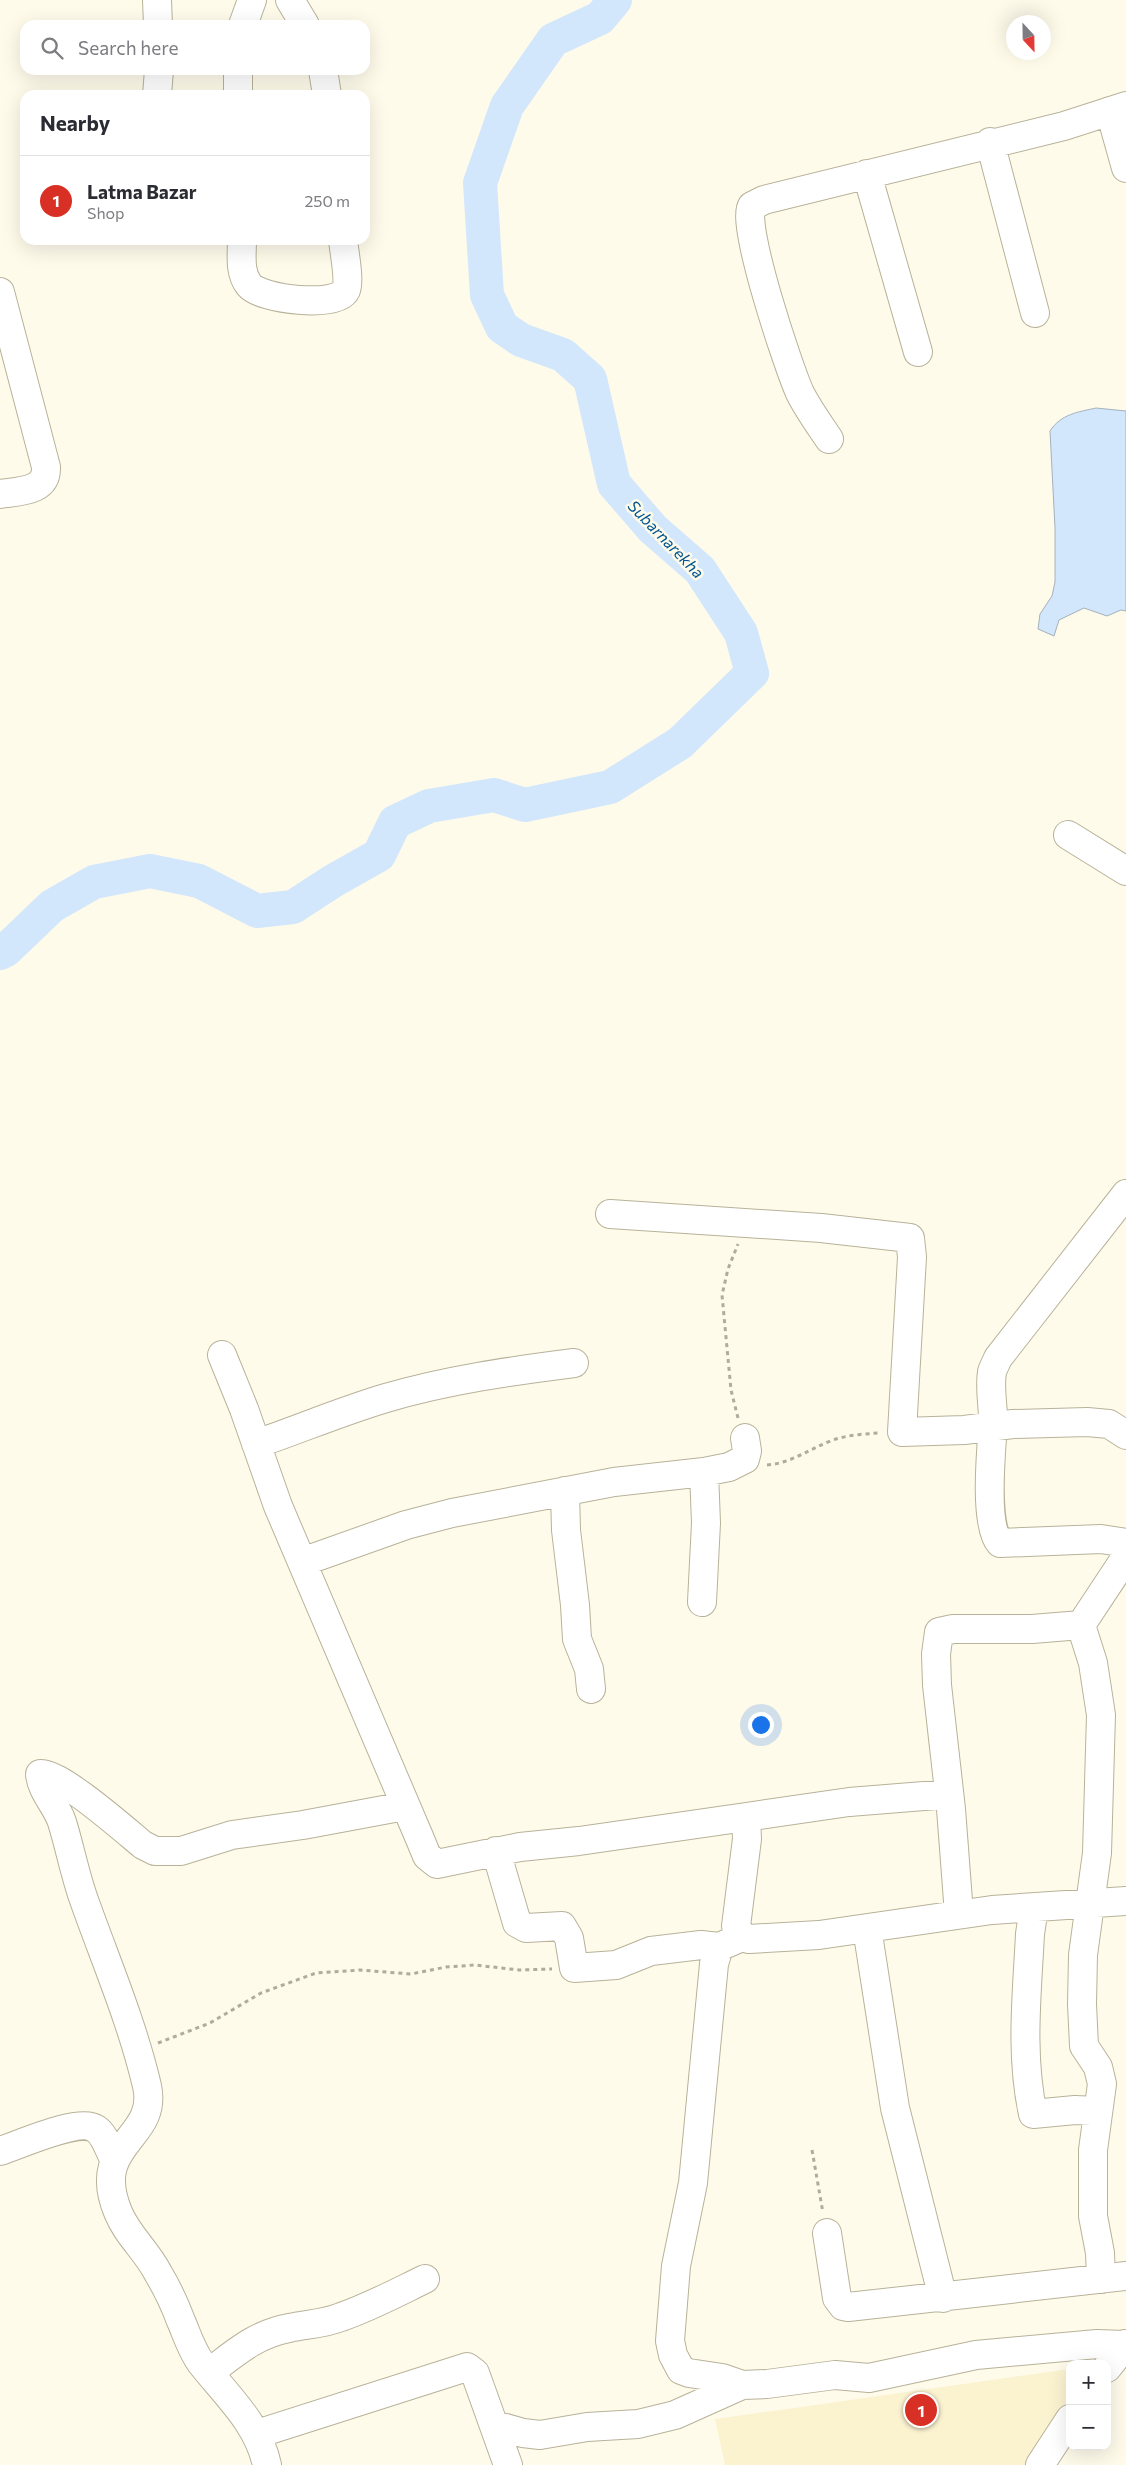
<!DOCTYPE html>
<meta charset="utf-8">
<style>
:root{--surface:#fff;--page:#f2f2f3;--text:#2b2b33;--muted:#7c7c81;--line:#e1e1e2;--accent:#d93025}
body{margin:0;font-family:Commissioner,sans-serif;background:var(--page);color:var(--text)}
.controls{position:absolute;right:15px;bottom:15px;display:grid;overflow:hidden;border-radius:10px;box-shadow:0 5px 20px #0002}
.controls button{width:45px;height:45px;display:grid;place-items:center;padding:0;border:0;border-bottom:1px solid var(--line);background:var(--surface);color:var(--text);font:25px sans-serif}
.compass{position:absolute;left:1006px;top:15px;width:45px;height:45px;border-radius:50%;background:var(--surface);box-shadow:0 5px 20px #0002;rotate:158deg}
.you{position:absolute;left:760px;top:1724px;width:18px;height:18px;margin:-12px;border:4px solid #fff;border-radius:50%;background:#1a73e8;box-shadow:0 0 0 8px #1a73e833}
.badge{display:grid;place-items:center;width:32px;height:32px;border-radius:50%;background:var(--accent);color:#fff;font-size:16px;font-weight:700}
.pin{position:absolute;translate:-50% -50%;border:2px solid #fff;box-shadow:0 1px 5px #0006}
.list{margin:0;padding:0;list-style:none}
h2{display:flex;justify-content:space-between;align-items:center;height:65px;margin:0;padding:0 20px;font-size:21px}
h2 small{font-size:16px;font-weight:400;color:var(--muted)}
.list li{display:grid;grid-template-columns:32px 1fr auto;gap:15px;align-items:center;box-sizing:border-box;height:90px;padding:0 20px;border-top:1px solid var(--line)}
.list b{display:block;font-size:19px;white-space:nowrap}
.list p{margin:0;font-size:16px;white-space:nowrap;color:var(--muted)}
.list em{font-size:16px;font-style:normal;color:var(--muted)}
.icon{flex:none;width:28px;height:28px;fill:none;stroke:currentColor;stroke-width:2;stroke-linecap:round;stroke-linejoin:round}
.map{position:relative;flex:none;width:1126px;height:2465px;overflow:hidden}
.search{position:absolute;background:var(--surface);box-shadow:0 5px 20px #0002;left:20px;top:20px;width:350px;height:55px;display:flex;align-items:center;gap:12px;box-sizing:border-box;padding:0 18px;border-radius:15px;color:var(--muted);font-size:19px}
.panel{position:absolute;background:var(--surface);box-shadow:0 5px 20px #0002;left:20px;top:90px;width:350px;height:155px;border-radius:15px}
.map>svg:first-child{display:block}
.built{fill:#fbf3d0}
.water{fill:#d2e6fc;stroke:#a4b1bd}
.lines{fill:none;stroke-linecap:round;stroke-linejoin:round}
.river{stroke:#d2e6fc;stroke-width:34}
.minor-casing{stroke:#b8b299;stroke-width:30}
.path{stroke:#afab9d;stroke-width:3;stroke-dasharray:4 4;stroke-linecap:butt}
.minor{stroke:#fff;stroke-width:28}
.labels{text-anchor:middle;stroke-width:5;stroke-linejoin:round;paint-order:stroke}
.water-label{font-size:16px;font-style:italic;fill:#015692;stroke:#fffbeb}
</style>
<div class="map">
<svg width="1126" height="2465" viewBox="0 0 1126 2465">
<rect width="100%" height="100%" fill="#fffbeb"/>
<path class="built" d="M1070,2369v32l-43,64h-302l-10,-46z"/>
<path class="water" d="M1096,408l30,3v200l-5,-1 -14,6 -23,-8 -25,12 -5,16 -16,-7 2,-15 12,-18 3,-14v-54l-5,-97c11,-17 28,-19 46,-23z"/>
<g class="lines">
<path class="river" d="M0,953l6,-3 46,-44 42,-24 56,-11 49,10 58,30 36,-4 40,-26 46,-26 16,-33 34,-16 65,-11 31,10 85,-18 70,-44 72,-70 -11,-40 -41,-63 -47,-41 -39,-45 -24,-105 -27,-24 -42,-15 -19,-13 -15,-32 -7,-112 27,-77 46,-66 47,-22 15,-18"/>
<defs>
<path id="minor" d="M157,0l1,25
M290,0l15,25
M243,25l9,-25
M238,70v25
M323,70l4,25
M157,95l2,-25
M1110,111l16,57
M990,142l45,171
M867,174l51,178
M242,240c0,15 -3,32 7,45 12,15 89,23 97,5 4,-10 -2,-39 -3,-50
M0,292l46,175c1,25 -27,24 -46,27
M829,439c-10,-15 -21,-30 -29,-46 -11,-24 -60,-170 -48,-187l12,-6 300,-74 62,-20
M1068,835l58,36
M1126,1194l-128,164c-2,5 -5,10 -6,14 -3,18 2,37 1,54 -2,24 -9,100 7,117l101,-4 25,4
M610,1214l211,14 89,10 2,19 -10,175 62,-2 49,-6 74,-2 22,2 17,11
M222,1355l22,54 34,97 142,333 7,17 10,8 83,-17 59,-6 167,-24 1,22 -11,87 6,11 7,2 70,-4 173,-25 134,-9
M256,1444c44,-15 86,-33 130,-46 61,-18 125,-27 188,-35
M565,1491l1,39 9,75 2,34 12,30 2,20
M302,1562l104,-37 46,-12 162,-31 90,-10 25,-5 16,-8 2,-8 -2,-13
M702,1602l4,-79 -2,-51
M1081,1625l12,38 8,52 -4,138 -14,102 -1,49 2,42 14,21 4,17 -9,66v66l7,37 1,26
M1081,1625l45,-68
M746,1817l103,-15 100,-8
M496,1851l21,72 9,5 36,-2 7,12 5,30 42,-3 35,-14 50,-6 18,2
M1036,1907l-3,7 -3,20c-3,60 -10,120 3,180l42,-4 23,1
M959,1914l-8,-105 -14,-124 -1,-31 3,-22 14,-3h79l49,-4
M867,1928l28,180 48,190
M742,1937l-23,10 -5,17 -21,219 -17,83 -6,75 3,14 8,15 8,3 33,5 20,7
M0,2151c19,-6 80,-34 96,-22 9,6 13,21 18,30
M827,2233l10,65 6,8 5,1 278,-31
M1107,2368l19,-24
M210,2372c25,-19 46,-38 79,-44 18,-4 35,-4 52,-11 29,-10 57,-25 84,-38
M495,2425l28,8 17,2 47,-8 51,-3 37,-9 67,-30 25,-1 68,-9 34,3 107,-23 121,-11 28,1
M257,2434l210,-67 8,6 33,92
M267,2465c-9,-42 -40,-69 -66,-102 -9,-12 -14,-28 -20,-42 -6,-16 -14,-33 -23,-48 -11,-22 -31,-38 -40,-61 -29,-70 41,-72 29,-126 -15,-64 -41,-124 -63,-186 -9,-25 -14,-52 -22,-78 -5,-16 -21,-31 -22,-48 18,-3 86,57 103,71l12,6h26l51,-16 71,-10 102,-19
M1040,2465l30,-46"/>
</defs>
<use href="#minor" class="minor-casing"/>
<path class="path" d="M738,1418l-7,-28 -9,-95 6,-26 10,-25
M767,1465c25,-2 42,-16 66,-25 14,-5 31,-6 46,-7
M158,2043l52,-20 51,-30 55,-20 44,-3 51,4 35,-7 29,-2 44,5 33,-1
M812,2150l11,63"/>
<use href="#minor" class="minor"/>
</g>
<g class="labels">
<g class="water-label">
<text transform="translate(666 539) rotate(46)" y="6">Subarnarekha</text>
</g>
</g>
</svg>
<div class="controls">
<button>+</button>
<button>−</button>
</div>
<svg class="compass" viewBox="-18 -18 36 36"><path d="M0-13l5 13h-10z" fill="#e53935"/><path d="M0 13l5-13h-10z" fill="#7c7c81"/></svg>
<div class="you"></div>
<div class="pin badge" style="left:921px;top:2410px">1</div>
<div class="search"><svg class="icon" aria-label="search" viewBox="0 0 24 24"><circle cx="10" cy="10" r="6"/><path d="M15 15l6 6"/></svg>Search here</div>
<section class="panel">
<h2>Nearby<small></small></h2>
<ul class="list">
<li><span class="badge">1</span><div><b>Latma Bazar</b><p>Shop</p></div><em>250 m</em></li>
</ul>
</section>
</div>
